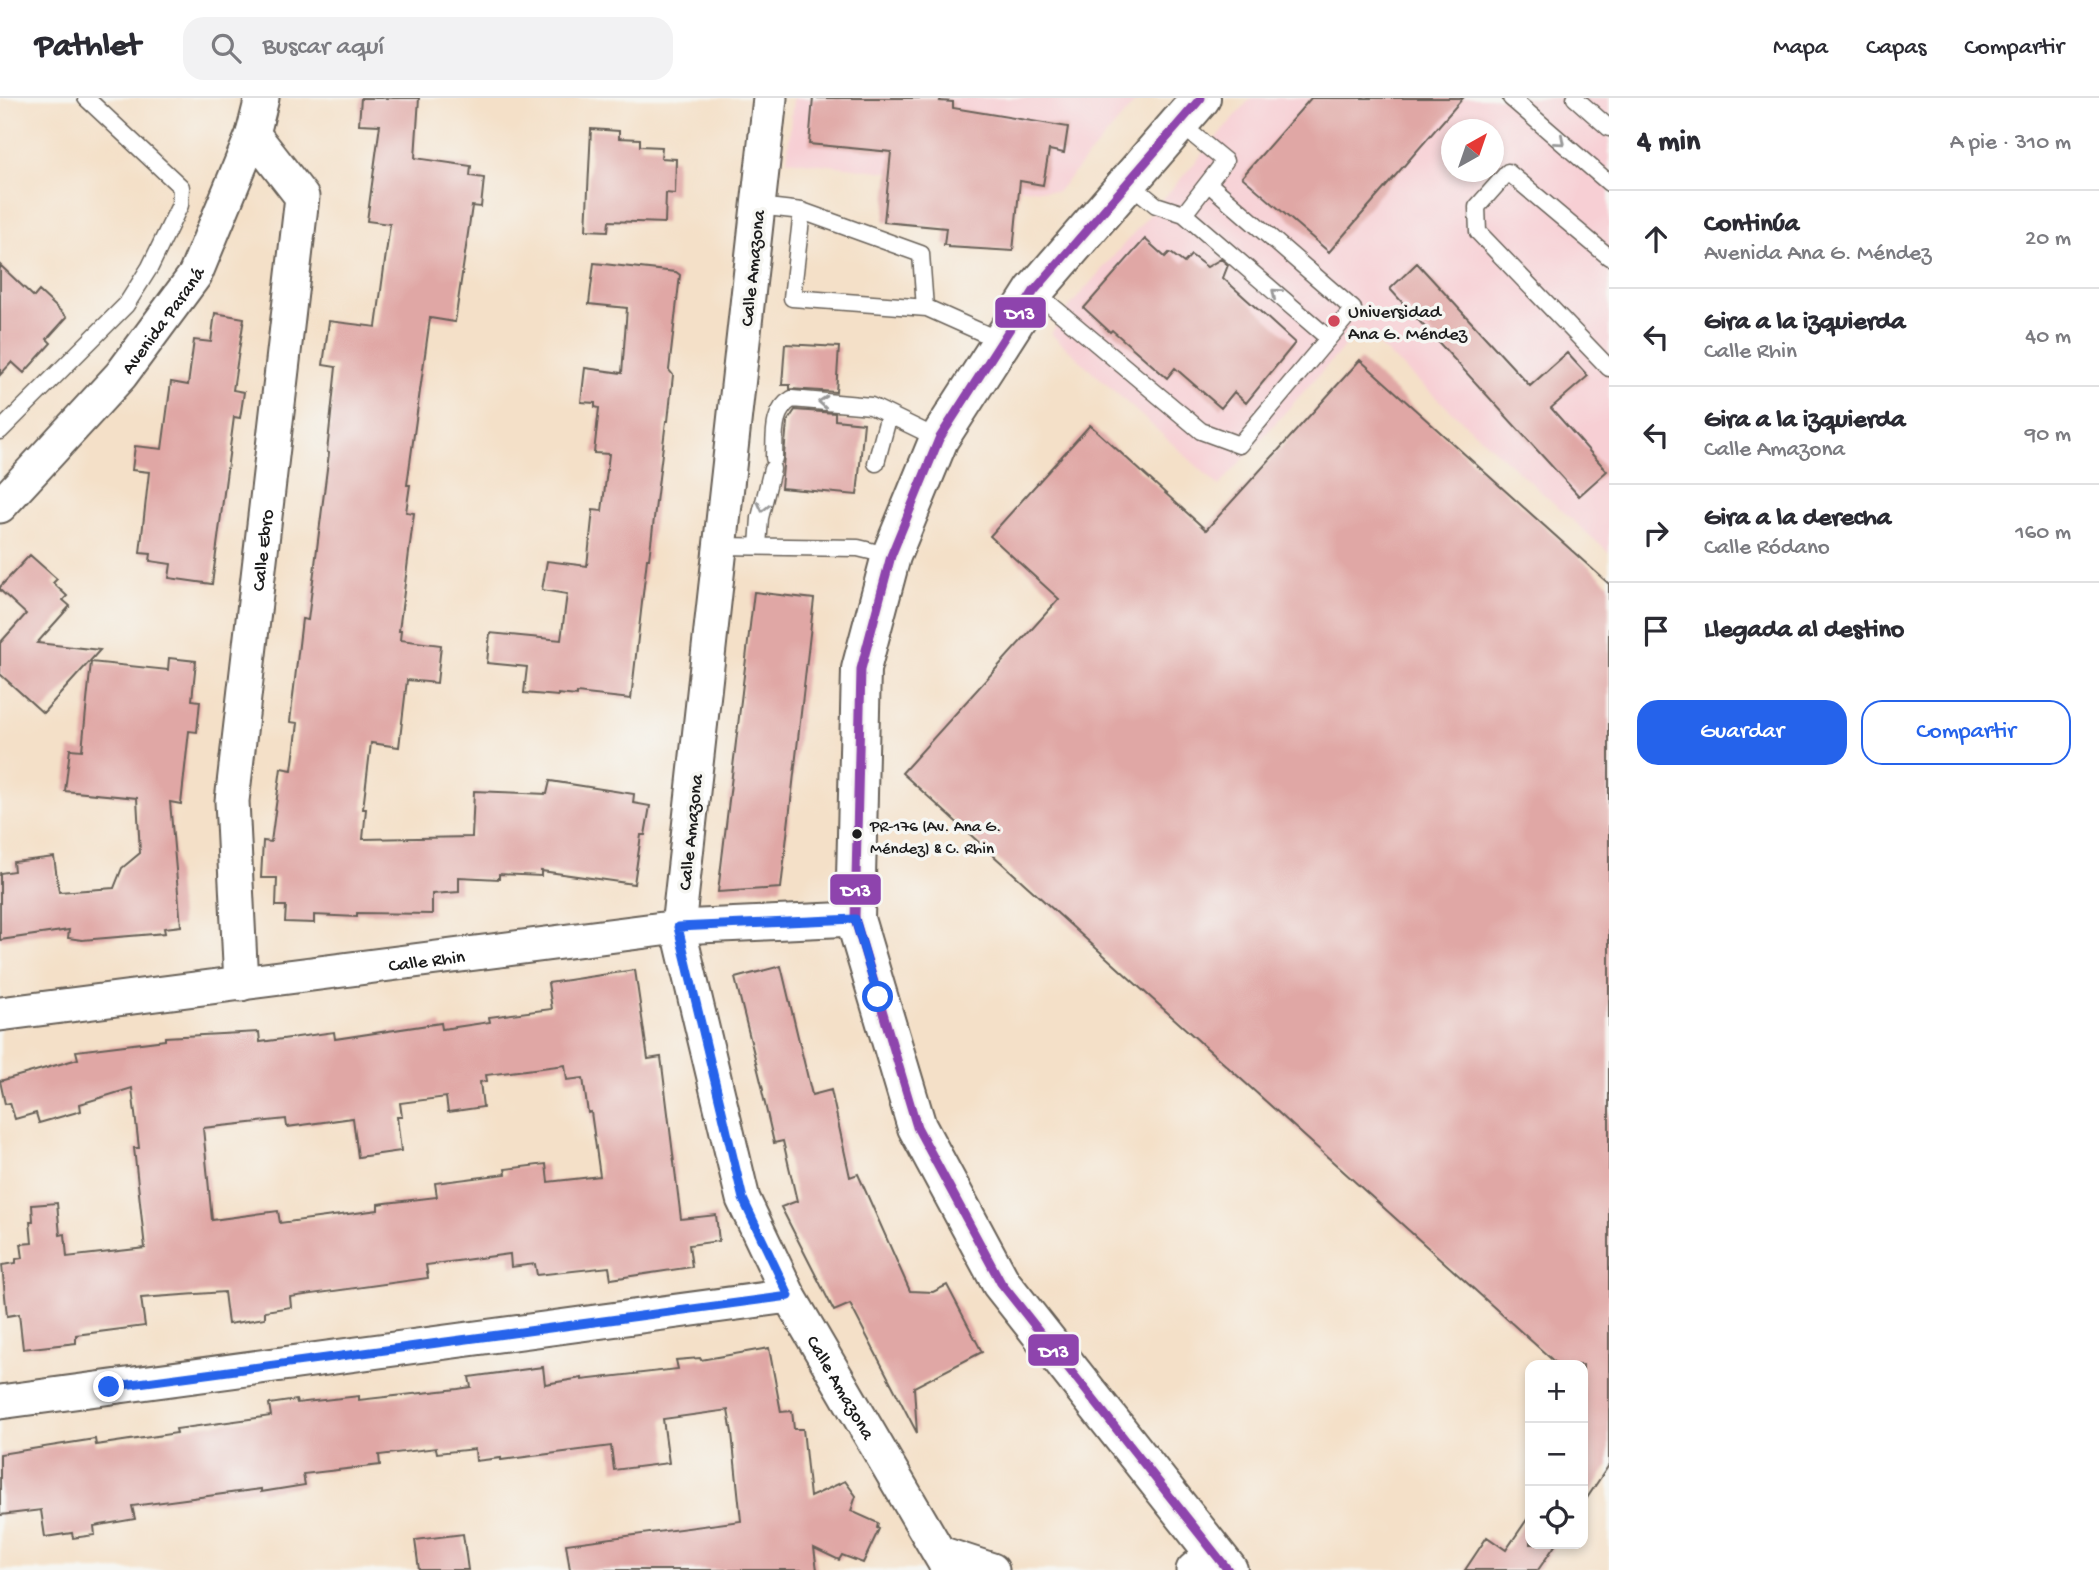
<!DOCTYPE html>
<html lang="es">
<meta charset="utf-8">
<style>
:root{--surface:#fff;--page:#f2f2f3;--text:#2b2b33;--muted:#7c7c81;--line:#e1e1e2;--accent:#2563eb}
body{margin:0;font-family:"Gochi Hand",sans-serif;background:var(--page);color:var(--text)}
.controls{position:absolute;right:21px;bottom:21px;display:grid;overflow:hidden;border-radius:14px;box-shadow:0 4px 10px #0003}
.controls button{width:63px;height:63px;display:grid;place-items:center;padding:0;border:0;border-bottom:2px solid var(--line);background:var(--surface);color:var(--text);font:35px sans-serif}
.compass{position:absolute;left:1441px;top:21px;width:63px;height:63px;border-radius:50%;background:var(--surface);box-shadow:0 4px 10px #0003;rotate:40deg}
.stop{position:absolute;width:21px;height:21px;margin:-16px;border:5px solid #2563eb;border-radius:50%;background:#fff}
.stop.end{background:#2563eb;border-color:#fff;box-shadow:0 2px 7px #0008}
.list{margin:0;padding:0;list-style:none}
h2{display:flex;justify-content:space-between;align-items:center;height:91px;margin:0;padding:0 28px;font-size:30px}
h2 small{font-size:23px;font-weight:400;color:var(--muted)}
.list li{display:grid;grid-template-columns:46px 1fr auto;gap:21px;align-items:center;box-sizing:border-box;height:98px;padding:0 28px;border-top:2px solid var(--line)}
.list b{display:block;font-size:26px;white-space:nowrap}
.list p{margin:0;font-size:23px;white-space:nowrap;color:var(--muted)}
.list em{font-size:23px;font-style:normal;color:var(--muted)}
.actions{display:flex;gap:14px;padding:21px 28px}
.actions a{flex:1;padding:16px 0;border:2px solid var(--accent);border-radius:21px;text-align:center;font-size:24px;color:var(--accent)}
.actions .main{background:var(--accent);color:#fff}
.icon{flex:none;width:38px;height:38px;fill:none;stroke:currentColor;stroke-width:2;stroke-linecap:round;stroke-linejoin:round}
.map{position:relative;flex:none;width:1609px;height:1472px;overflow:hidden}
header{display:flex;align-items:center;gap:42px;box-sizing:border-box;height:98px;padding:0 35px;background:var(--surface);border-bottom:2px solid var(--line)}
header strong{font-size:33px}
nav{display:flex;gap:38px;margin-inline-start:auto;font-size:24px}
.search{width:490px;height:63px;background:var(--page);display:flex;align-items:center;gap:18px;box-sizing:border-box;padding:0 24px;border-radius:21px;color:var(--muted);font-size:26px}
main{display:flex}
aside{flex:1;background:var(--surface)}
.map>svg:first-child{display:block}
.built{fill:#f7cfd4;fill-rule:evenodd}
.building{fill:#e0a7a5;fill-rule:evenodd}
.lines{fill:none;stroke-linecap:round;stroke-linejoin:round}
.service-casing{stroke:#686158;stroke-width:19}
.minor-casing{stroke:#686158;stroke-width:37}
.secondary-casing{stroke:#686158;stroke-width:42}
.service{stroke:#fff;stroke-width:16}
.minor{stroke:#fff;stroke-width:33}
.secondary{stroke:#fff;stroke-width:38}
.bus-1-casing{stroke:#f6f6f2;stroke-width:14}
.bus-1{stroke:#8e44ad;stroke-width:9}
.oneway{stroke:#999}
.route{stroke:#2563eb;stroke-width:9}
.poi-dot{fill:#d1495b;stroke:#f6f6f2;stroke-width:2.5}
.bus-dot{fill:#1c1c1c;stroke:#f6f6f2;stroke-width:2.5}
.labels{text-anchor:middle;stroke-width:7;stroke-linejoin:round;paint-order:stroke}
.bus-label{font-size:17px;fill:#1c1c1c;stroke:#f6f6f2;text-anchor:start}
.street-label{font-size:19px;fill:#1c1c1c;stroke:#f6f6f2}
.poi-label{font-size:19px;fill:#1c1c1c;stroke:#f6f6f2;text-anchor:start}
.line-badge{stroke:#f6f6f2;stroke-width:2.5}
.badge-label{font-size:19px;text-anchor:middle;font-weight:bold;fill:#fff}
</style>
<header>
<strong>Pathlet</strong>
<div class="search"><svg class="icon" aria-label="search" viewBox="0 0 24 24"><circle cx="10" cy="10" r="6"/><path d="M15 15l6 6"/></svg>Buscar aquí</div>
<nav><a>Mapa</a><a>Capas</a><a>Compartir</a></nav>
</header>
<main>
<div class="map">
<svg width="1609" height="1472" viewBox="0 0 1609 1472">
<rect width="100%" height="100%" fill="#f6f6f2"/>
<filter id="ink" filterUnits="userSpaceOnUse"><feTurbulence type="fractalNoise" baseFrequency=".0143" numOctaves="2"/><feDisplacementMap in="SourceGraphic" scale="14" xChannelSelector="R" yChannelSelector="G"/><feConvolveMatrix kernelMatrix="1 2 1 2 8 2 1 2 1" color-interpolation-filters="sRGB"/></filter>
<filter id="wash" filterUnits="userSpaceOnUse"><feTurbulence type="fractalNoise" baseFrequency=".00686" numOctaves="4" result="noise"/><feDisplacementMap in="SourceGraphic" scale="28" xChannelSelector="R" yChannelSelector="G"/><feGaussianBlur stdDeviation="1.57" result="paint"/><feColorMatrix in="noise" values="0 0 0 0 0 0 0 0 0 0 0 0 0 0 0 0 0 1.4 0 .05"/><feComposite in="paint" operator="in"/></filter>
<g filter="url(#wash)">
<rect width="100%" height="100%" fill="#f4e0c8"/>
<path class="built" d="M793,0h346l-82,94 -270,-32z
M1251,0h358v455l-249,-224 -141,157 -168,-152 12,-20zM1451,32h42v42h-42z"/>
<g id="blocks">
<path class="building" d="M361,0h58l-4,60 56,8 -1,10 14,2 -3,29 -9,-1 -17,116 -25,-4 -23,167h3l-4,27 8,1 -15,118h2l-1,9 41,5 -4,38 -30,-3 -8,67 -28,-4 -8,66h3l-3,30 109,-2 2,-46 73,3 3,-13 84,13 -1,9 17,3 -5,29h-4l-7,49 -93,-13v5l-42,-2v5l-40,-2v15l-27,2v20l-75,-1v4l-43,-2v8l-29,-1 1,-16h-10l1,-28h-16l2,-37 8,1 10,-74 11,2 6,-47 -8,-1 12,-103 6,1 21,-167 -2,-1 9,-85 -13,-2 6,-44 47,6 14,-103 -23,-3 13,-96 -21,-1z
M813,0h128l-1,3 13,1v6l115,19 -4,26 -15,-3 -6,35 -23,-4 -7,70 -65,-4v-2h-4l2,-17 -62,-6 7,-70 -82,-8z
M1311,0h152l-134,154 -87,-75z
M591,31l28,2v7l21,1v7l22,1 -1,11 15,1 -1,35 -9,-1 -1,30 -56,-2 -1,10 -22,-1z
M1145,141l20,18 4,-4 3,1 12,9 7,-8 16,12 14,-8 7,6 -5,13 72,65 -49,60 -12,-11 -13,16 -46,-40 -8,10 -55,-48 -2,2 -26,-24z
M594,165l82,9 4,3 -11,95 4,5 -5,46h-2l-17,138h-2l-16,140 -54,-6v3l-19,-2v2l-34,-3 3,-26 -40,-4 3,-30 71,7 6,-46 -25,-4 5,-29 40,5 6,-56 9,1 7,-57 -15,-1 5,-45 -4,-1v-4l-14,-1 4,-34 37,5 5,-65 -38,-4z
M1417,165l113,123 37,-33 21,23 -37,32 56,63 -28,25 -189,-207z
M0,167l34,32 5,-6 28,26 -20,22 4,4 -27,30 -12,-11 -12,13z
M215,215l29,5 -11,72 11,2 -4,26 -6,-1 -22,167 -43,-6 2,-14 -21,-3 1,-7 -11,-1 9,-81 -17,-2 3,-24 27,3 9,-67 17,3 6,-45 17,2z
M785,246l54,3 -3,45 -46,-3v-4h-8z
M1360,262l249,224v881l-26,39v-139h-25l-656,-592 157,-174 -69,-63 100,-111 116,105z
M795,312l40,3v7l29,3 -7,72 -76,-7 6,-66z
M30,457l27,24 -4,4 14,13 -4,4 7,6 -33,37 63,7 -57,63 -43,-39v-31l26,-29 -26,-24v-3z
M754,494l60,7 -33,289 -63,4z
M169,560l27,3 -4,39 8,1 -3,31 -8,-1 -8,73 -11,-2 11,124 -17,2 1,5 -83,7 -14,-2 1,-8 -69,10v-67l14,-2 -1,-9 41,-5 5,35 55,-4 8,-20 18,-15 -3,-55 -72,-7 5,-42 12,1 9,-88 77,8z
M781,868l31,129 19,-5 19,87 8,-3 52,117 23,1 14,-7 35,67 -68,35 3,46 -67,-129 -16,7 -53,-104 16,-6 -14,-60 -9,2 -12,-52 1,-1 -28,-112z
M635,872l13,89 13,-2 20,162 35,-4 3,26 -30,4 3,22 -81,12 -2,-12 -72,8 -2,-11 -24,3 -1,-13 -84,11 2,13 -138,19 1,10 -26,4v7l-37,6 -4,-32 -83,6 4,28 -69,9v8l-53,6 -4,-35 -12,2 -5,-51 14,-2v-4l7,-1 -2,-14 11,-1 -2,-22h3l-1,-16 25,-2 3,32 5,-1 2,23 78,-9 -11,-100h5l-7,-60 -52,16 1,7 -42,12 -3,-10 -21,6 -5,-16 -5,1 -5,-23 78,-22 -2,-8 89,-11v-3l94,-5 1,10 74,-10 1,7 106,-16 1,6 48,-7 -1,-5 63,-8 -4,-26zM565,967l2,15 16,-2 5,35 3,-1 9,64 -52,6 -2,-18 -41,5 1,5 -71,9 2,14 -59,7v6l-98,13 -2,-12 -66,9 -9,-92 83,-9 1,8 66,-9 5,39 43,-6 -4,-34h5l-2,-14 46,-6 2,15 35,-5 -3,-25 7,-1 -1,-6z
M769,1250l12,64 11,-1 2,18h9l7,68 35,-16 11,15 -5,15 27,12 -1,5 2,1 -16,34 -21,-8 -3,5 -25,-12 3,22h-247l-4,-26 175,-23 -9,-88 -4,-23 -65,9 6,44 -55,7 -3,-24 -110,14v-2l-25,3 -1,-12 -38,4 -1,-5 -57,7 1,10 -77,9 2,11 -44,7v-3l-129,17 3,13 -41,7 1,9 -22,3 -1,-5 -27,4 -4,-27 -41,5v-61l95,-15 1,6 81,-12 -1,-4 95,-13 -2,-12 27,-4 1,3 62,-7v4l99,-11 13,-2 -2,-10 74,-10 2,17 37,-6v2l96,-11 -2,-9 24,-2 1,2z
M1530,1417v29h26l-18,26h-73l22,-33 19,13z
M463,1436l5,36h-49l-4,-30z"/>
</g>
</g>
<g filter="url(#ink)">
<use href="#blocks" fill-opacity="0" stroke="#686158" stroke-width="2"/>
<g class="lines">
<defs>
<path id="service" d="M1511,0l98,85
M1575,0l34,30
M1179,25l46,38 -41,53
M1129,85l27,22 28,9 143,123
M758,108l44,5 119,43 4,54
M802,113l-10,87 135,10 74,33
M1609,159l-101,-85 -31,35 1,25 131,136
M1034,193l167,140 38,14 114,-136 -144,-125
M0,333l126,-126 24,-38 30,-62 1,-18 -95,-89
M774,360c1,-21 -3,-47 18,-59l79,7 68,33
M876,365l13,-48
M720,448l138,2 33,8
M758,448l2,-28 12,-49"/>
<g id="minor">
<path id="s1" d="M770,0l-92,829 65,272 46,97 160,274"/>
<path id="s2" d="M0,408l121,-131 74,-100 58,-141 9,-36"/>
<path id="s3" d="M241,886l-9,-183 70,-604 -49,-63"/>
<path id="s4" d="M0,916l678,-87 177,-8"/>
<path d="M0,1304l789,-106"/>
<path d="M940,1455l52,17"/>
<path d="M1193,1472l21,-18"/>
</g>
<path id="secondary" d="M1201,0l-167,193 -95,148 -48,117 -30,113 -6,250 62,208 84,156 227,287"/>
</defs>
<use href="#service" class="service-casing"/>
<use href="#minor" class="minor-casing"/>
<use href="#secondary" class="secondary-casing"/>
<use href="#service" class="service"/>
<use href="#minor" class="minor"/>
<use href="#secondary" class="secondary"/>
<defs>
<path id="bus-1" d="M1201,0l-167,193 -95,148 -48,117 -30,113 -6,250 62,208 84,156 227,287"/>
</defs>
<use href="#bus-1" class="bus-1-casing"/>
<use href="#bus-1" class="bus-1"/>
</g>
<defs><path id="oneway-chevron" d="M-2-3.5L2.5 0L-2 3.5" fill="none" stroke-width="1.6" stroke-linecap="round" stroke-linejoin="round" transform="scale(1.75)"/></defs>
<g class="oneway">
<use href="#oneway-chevron" transform="translate(1560 43) rotate(41)"/>
<use href="#oneway-chevron" transform="translate(1276 195) rotate(-139)"/>
<use href="#oneway-chevron" transform="translate(823 304) rotate(-175)"/>
<use href="#oneway-chevron" transform="translate(763 409) rotate(103)"/>
</g>
</g>
<g class="lines" filter="url(#ink)">
<path class="route" d="M109,1289l680,-91 -46,-97 -65,-272 177,-8 23,78"/>
</g>
<circle class="poi-dot" cx="1334" cy="223" r="7"/>
<circle class="bus-dot" cx="857" cy="736" r="6"/>
<g class="labels">
<g class="bus-label">
<text x="870" y="733">PR-176 (Av. Ana G.<tspan x="870" dy="22">Méndez) &amp; C. Rhin</tspan></text>
</g>
<g class="street-label">
<text transform="translate(751 170) rotate(-84)" y="7">Calle Amazona</text>
<text dy="7" stroke="none"><textPath href="#s2" startOffset="247">Avenida Paraná</textPath></text>
<text dy="7" stroke="none"><textPath href="#s3" startOffset="436">Calle Ebro</textPath></text>
<text transform="translate(689 734) rotate(-84)" y="7">Calle Amazona</text>
<text dy="7" stroke="none"><textPath href="#s4" startOffset="430">Calle Rhin</textPath></text>
<text dy="7" stroke="none"><textPath href="#s1" startOffset="1326">Calle Amazona</textPath></text>
</g>
<g class="poi-label">
<text x="1348" y="219">Universidad<tspan x="1348" dy="22">Ana G. Méndez</tspan></text>
</g>
</g>
<g class="line-badge">
<rect x="994" y="198" width="53" height="33" rx="7" fill="#8e44ad"/>
<rect x="829" y="775" width="53" height="33" rx="7" fill="#8e44ad"/>
<rect x="1027" y="1235" width="53" height="34" rx="7" fill="#8e44ad"/>
</g>
<g class="badge-label">
<text x="1020" y="221">D13</text>
<text x="856" y="798">D13</text>
<text x="1054" y="1259">D13</text>
</g>
</svg>
<div class="controls">
<button>+</button>
<button>−</button>
<button><svg class="icon" aria-label="locate" viewBox="0 0 24 24"><circle cx="12" cy="12" r="6"/><path d="M12 2v4M12 18v4M2 12h4M18 12h4"/></svg></button>
</div>
<svg class="compass" viewBox="-18 -18 36 36"><path d="M0-13l5 13h-10z" fill="#e53935"/><path d="M0 13l5-13h-10z" fill="#7c7c81"/></svg>
<div class="stop" style="left:878px;top:899px"></div>
<div class="stop end" style="left:109px;top:1289px"></div>
</div>
<aside>
<h2>4 min<small>A pie · 310 m</small></h2>
<ul class="list">
<li><svg class="icon" aria-label="ahead" viewBox="0 0 24 24"><path d="M12 20V5M6 11l6-6 6 6"/></svg><div><b>Continúa</b><p>Avenida Ana G. Méndez</p></div><em>20 m</em></li>
<li><svg class="icon" aria-label="left" viewBox="0 0 24 24"><path d="M17 20v-9H6M10 6l-5 5 5 5"/></svg><div><b>Gira a la izquierda</b><p>Calle Rhin</p></div><em>40 m</em></li>
<li><svg class="icon" aria-label="left" viewBox="0 0 24 24"><path d="M17 20v-9H6M10 6l-5 5 5 5"/></svg><div><b>Gira a la izquierda</b><p>Calle Amazona</p></div><em>90 m</em></li>
<li><svg class="icon" aria-label="right" viewBox="0 0 24 24"><path d="M7 20v-9h11M14 6l5 5-5 5"/></svg><div><b>Gira a la derecha</b><p>Calle Ródano</p></div><em>160 m</em></li>
<li><svg class="icon" aria-label="arrive" viewBox="0 0 24 24"><path d="M6 21V4h12l-3 4 3 4H6"/></svg><div><b>Llegada al destino</b></div></li>
</ul>
<div class="actions"><a class="main">Guardar</a><a>Compartir</a></div>
</aside>
</main>
